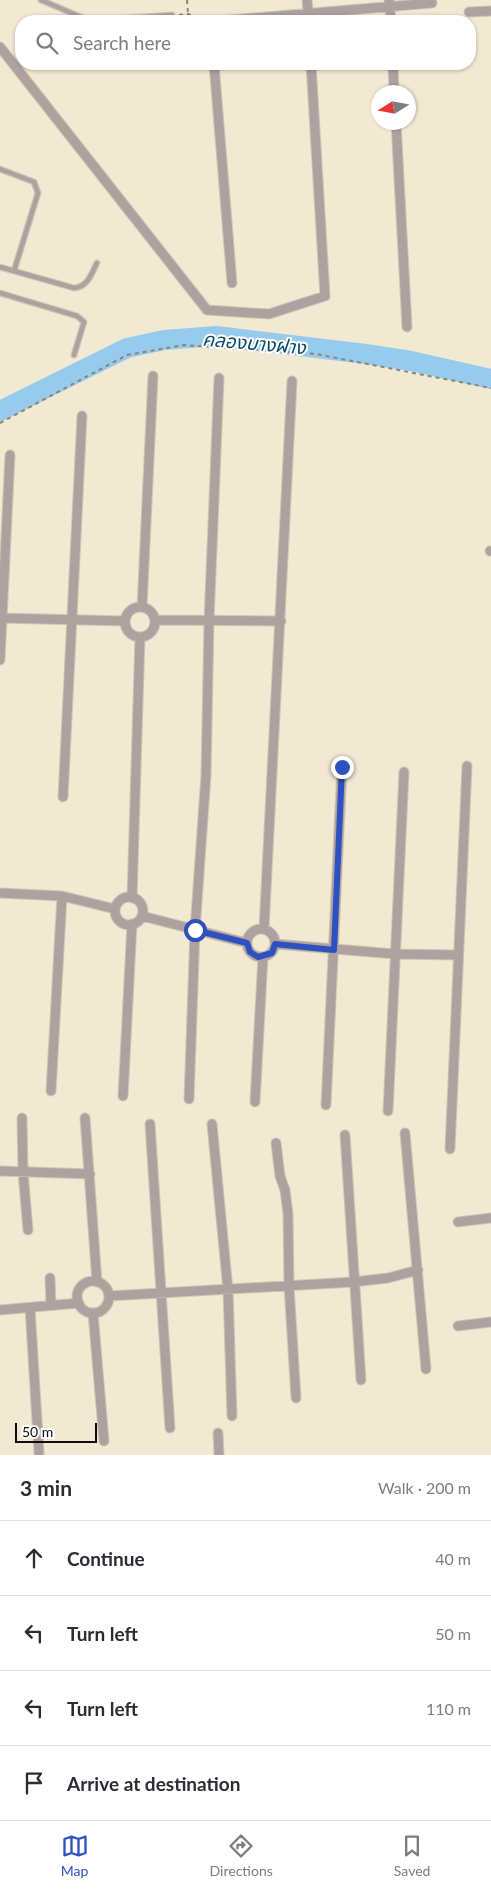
<!DOCTYPE html>
<meta charset="utf-8">
<style>
:root{--surface:#fff;--page:#f7f7f7;--text:#2b2b33;--muted:#7c7c81;--line:#e1e1e2;--accent:#2e51c0}
body{margin:0;font-family:Lato,"Noto Sans Thai",sans-serif;background:var(--page);color:var(--text)}
.compass{position:absolute;left:371px;top:85px;width:45px;height:45px;border-radius:50%;background:var(--surface);box-shadow:0 1px 4px #0004;rotate:259deg}
.scale{position:absolute;left:15px;bottom:12px;width:82px;box-sizing:border-box;padding-left:5px;border:2px solid #0e0c05;border-top:0;font-size:14px;line-height:18px;white-space:nowrap;color:#0e0c05;-webkit-text-stroke:4px #fff;paint-order:stroke}
.stop{position:absolute;width:15px;height:15px;margin:-11px;border:4px solid #2e51c0;border-radius:50%;background:#fff}
.stop.end{background:#2e51c0;border-color:#fff;box-shadow:0 1px 5px #0008}
.list{margin:0;padding:0;list-style:none}
h2{display:flex;justify-content:space-between;align-items:center;height:65px;margin:0;padding:0 20px;font-size:21px}
h2 small{font-size:16px;font-weight:400;color:var(--muted)}
.list li{display:grid;grid-template-columns:32px 1fr auto;gap:15px;align-items:center;box-sizing:border-box;height:75px;padding:0 20px;border-top:1px solid var(--line)}
.list b{display:block;font-size:19px;white-space:nowrap}
.list em{font-size:16px;font-style:normal;color:var(--muted)}
.icon{flex:none;width:28px;height:28px;fill:none;stroke:currentColor;stroke-width:2;stroke-linecap:round;stroke-linejoin:round}
.map{position:relative;flex:none;width:491px;height:1455px;overflow:hidden}
.search{position:absolute;background:var(--surface);box-shadow:0 1px 4px #0004;left:15px;right:15px;top:15px;height:55px;display:flex;align-items:center;gap:12px;box-sizing:border-box;padding:0 18px;border-radius:20px;color:var(--muted);font-size:19px}
.sheet{height:365px;background:var(--surface)}
nav{display:flex;justify-content:space-around;align-items:center;box-sizing:border-box;height:70px;border-top:1px solid var(--line);background:var(--surface);font-size:14px;color:var(--muted)}
nav a{display:grid;justify-items:center;gap:2px}
nav .on{color:var(--accent)}
.map>svg:first-child{display:block}
.lines{fill:none;stroke-linecap:round;stroke-linejoin:round}
.river{stroke:#97cbed;stroke-width:20}
.lane-casing{stroke:#cec6b2;stroke-width:7}
.street-casing{stroke:#cec6b2;stroke-width:11}
.path{stroke:#8b8576;stroke-width:2;stroke-dasharray:4 4;stroke-linecap:butt}
.lane{stroke:#ada29f;stroke-width:4.5}
.street{stroke:#ada29f;stroke-width:9}
.route{stroke:#2e51c0;stroke-width:6}
.labels{text-anchor:middle;stroke-width:4;stroke-linejoin:round;paint-order:stroke}
.water-label{font-size:19px;font-style:italic;fill:#064a6a;stroke:#fff}
</style>
<div class="map">
<svg width="491" height="1455" viewBox="0 0 491 1455">
<rect width="100%" height="100%" fill="#f2e9d3"/>
<g class="lines">
<path class="river" d="M0,411l127,-63 37,-8 52,-4 150,18 45,7 80,18"/>
<defs>
<path id="lane" d="M41,0l49,21 82,-6
M0,169l34,13 4,11 -24,78 -14,-4
M14,271l60,17c14,-1 17,-14 23,-25
M0,293l77,23 7,6 -10,33"/>
<path id="street" d="M307,0l2,21
M389,0l2,21
M469,12l22,-1
M219,21l213,-18
M0,47l207,263 62,4 56,-18 -14,-232
M214,64l18,219
M393,64l1,28
M396,122l11,205
M490,551h1
M125 622a15 15 0 1 1 30 0a15 15 0 1 1-30 0Z
M142,607l11,-231
M0,618l125,3
M155,620l126,1
M0,660l10,-205
M63,797l19,-381
M0,893l62,3 53,13
M115 911a14 14 0 1 1 28 0a14 14 0 1 1-28 0Z
M132,898l8,-261
M142,916l105,27
M264,929l28,-548
M247 943a14 14 0 1 1 28 0a14 14 0 1 1-28 0Z
M275,944l120,10 63,1
M51,1091l11,-195
M123,1096l9,-172
M189,1099l6,-169 11,-155 3,-154 10,-243
M255,1102l8,-145
M326,1105l16,-338
M388,1111l16,-339
M22,1118l1,54 5,58
M85,1118l12,164
M150,1124l20,304
M212,1124l16,166 4,126
M405,1133l21,236
M345,1135l16,245
M276,1143l4,33 5,14 3,24 1,72 7,112
M450,1149l17,-383
M0,1171l90,3
M458,1222l33,-4
M50,1278l1,27
M77 1297a16 16 0 1 1 32 0a16 16 0 1 1-32 0Z
M109,1296l244,-14 35,-4 30,-8
M30,1308l9,145
M0,1310l79,-7
M93,1313l11,128
M458,1326l33,-4
M218,1433l1,22"/>
</defs>
<use href="#lane" class="lane-casing"/>
<use href="#street" class="street-casing"/>
<path class="path" d="M187,0l1,14
M179,15l9,-1 21,7
M0,423l127,-68 57,-10 132,9 175,34"/>
<use href="#lane" class="lane"/>
<use href="#street" class="street"/>
</g>
<g class="lines">
<path class="route" d="M195,930l52,13 3,9 8,5 14,-4 3,-9 59,6 8,-183"/>
</g>
<g class="labels">
<g class="water-label">
<text transform="translate(254 343) rotate(5)" y="7">คลองบางฝาง</text>
</g>
</g>
</svg>
<svg class="compass" viewBox="-18 -18 36 36"><path d="M0-13l5 13h-10z" fill="#e53935"/><path d="M0 13l5-13h-10z" fill="#7c7c81"/></svg>
<div class="scale">50 m</div>
<div class="stop" style="left:195px;top:930px"></div>
<div class="stop end" style="left:342px;top:767px"></div>
<div class="search"><svg class="icon" aria-label="search" viewBox="0 0 24 24"><circle cx="10" cy="10" r="6"/><path d="M15 15l6 6"/></svg>Search here</div>
</div>
<section class="sheet">
<h2>3 min<small>Walk · 200 m</small></h2>
<ul class="list">
<li><svg class="icon" aria-label="ahead" viewBox="0 0 24 24"><path d="M12 20V5M6 11l6-6 6 6"/></svg><div><b>Continue</b></div><em>40 m</em></li>
<li><svg class="icon" aria-label="left" viewBox="0 0 24 24"><path d="M17 20v-9H6M10 6l-5 5 5 5"/></svg><div><b>Turn left</b></div><em>50 m</em></li>
<li><svg class="icon" aria-label="left" viewBox="0 0 24 24"><path d="M17 20v-9H6M10 6l-5 5 5 5"/></svg><div><b>Turn left</b></div><em>110 m</em></li>
<li><svg class="icon" aria-label="arrive" viewBox="0 0 24 24"><path d="M6 21V4h12l-3 4 3 4H6"/></svg><div><b>Arrive at destination</b></div></li>
</ul>
</section>
<nav>
<a class="on"><svg class="icon" aria-label="map" viewBox="0 0 24 24"><path d="M3 6l6-2 6 2 6-2v14l-6 2-6-2-6 2zM9 4v14M15 6v14"/></svg>Map</a>
<a><svg class="icon" aria-label="directions" viewBox="0 0 24 24"><path d="M12 3l9 9-9 9-9-9zM9 14v-3h6M13 9l2 2-2 2"/></svg>Directions</a>
<a><svg class="icon" aria-label="saved" viewBox="0 0 24 24"><path d="M7 4h10v16l-5-4-5 4z"/></svg>Saved</a>
</nav>
